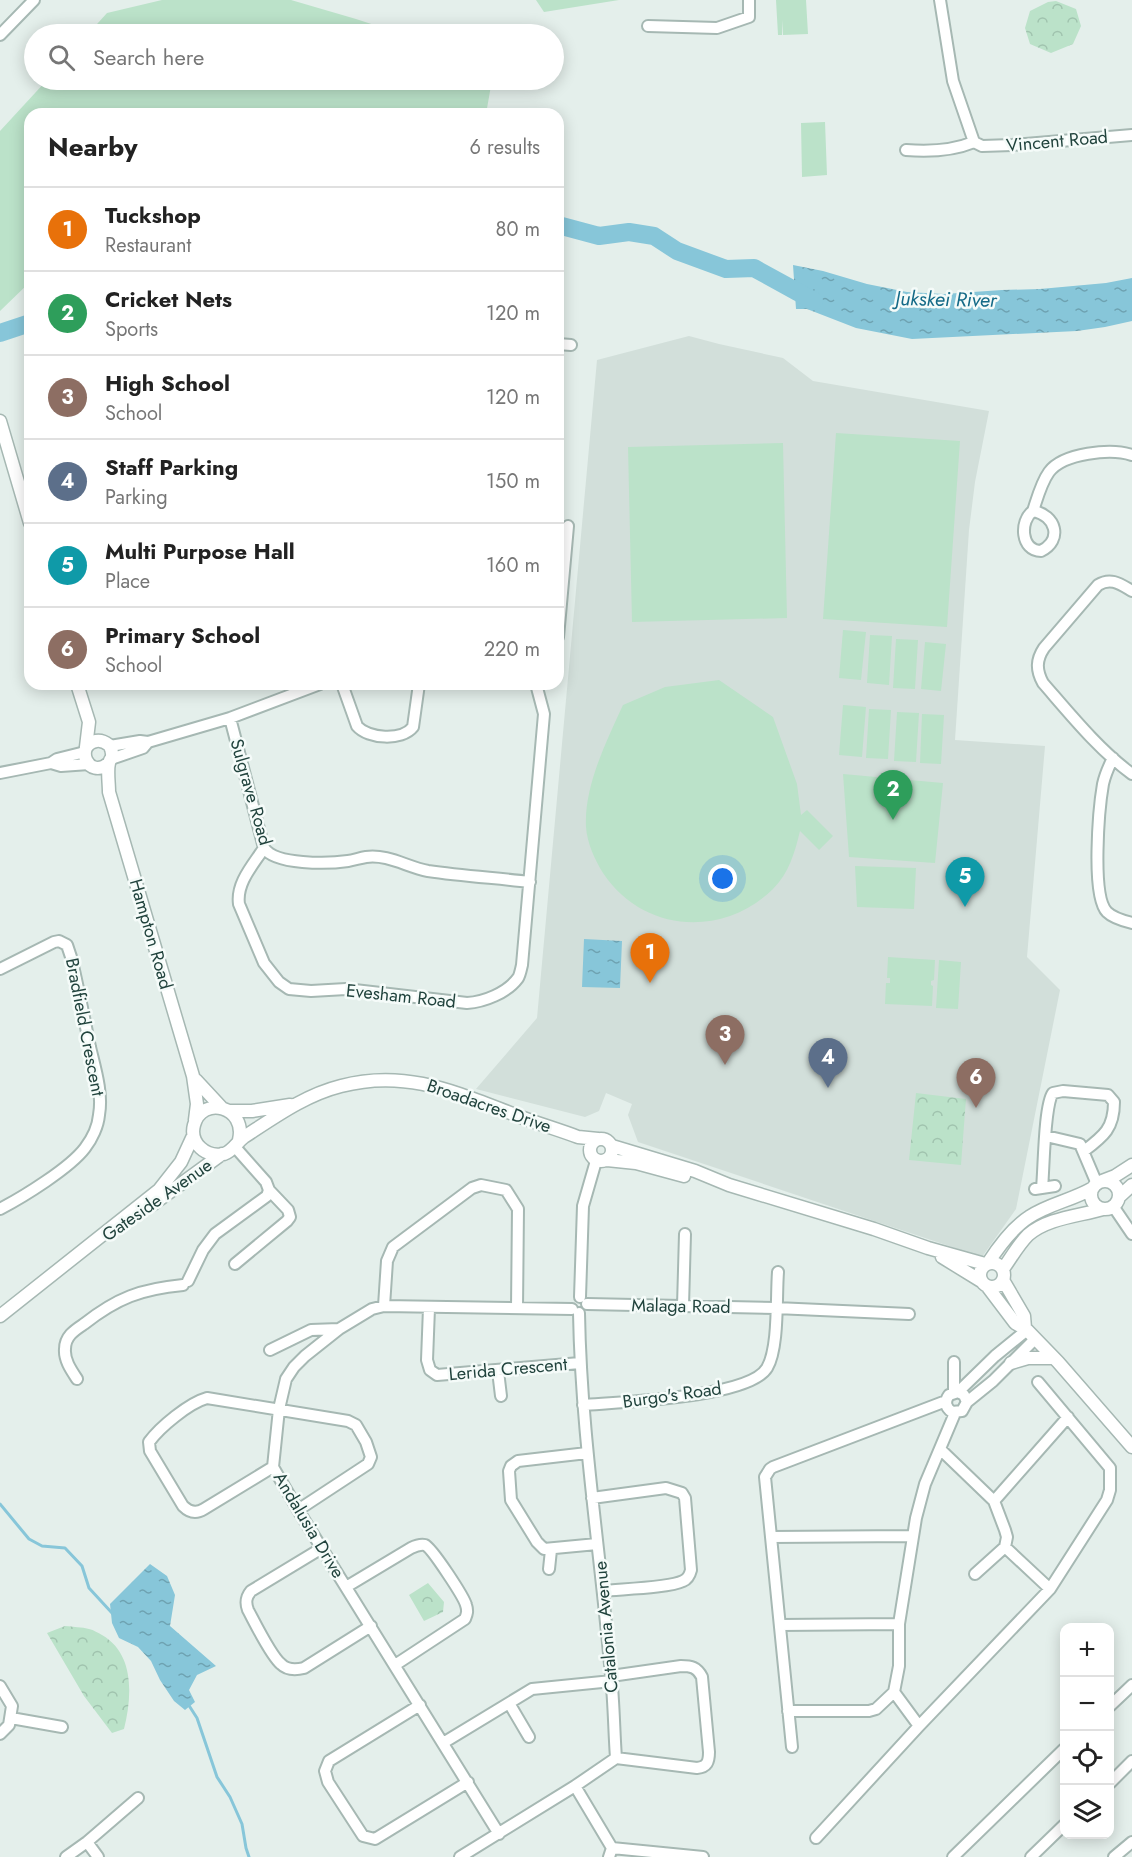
<!DOCTYPE html>
<meta charset="utf-8">
<style>
:root{--surface:#fff;--page:#f6f6f6;--text:#222;--muted:#767676;--line:#e0e0e0;--accent:#db2777}
body{margin:0;font-family:Jost,sans-serif;background:var(--page);color:var(--text)}
.controls{position:absolute;right:18px;bottom:18px;display:grid;overflow:hidden;border-radius:12px;box-shadow:0 3px 15px #0003}
.controls button{width:54px;height:54px;display:grid;place-items:center;padding:0;border:0;border-bottom:2px solid var(--line);background:var(--surface);color:var(--text);font:30px sans-serif}
.you{position:absolute;left:723px;top:879px;width:21px;height:21px;margin:-15px;border:4px solid #fff;border-radius:50%;background:#1a73e8;box-shadow:0 0 0 9px #1a73e833}
.badge{display:grid;place-items:center;width:39px;height:39px;border-radius:50%;background:var(--accent);color:#fff;font-size:20px;font-weight:700}
.pin{position:absolute;translate:-50% -50px;filter:drop-shadow(0 2px 3px #0008)}
.pin::after{content:'';position:absolute;top:32px;width:21px;height:18px;background:inherit;clip-path:polygon(0 0,100% 0,50% 100%)}
.list{margin:0;padding:0;list-style:none}
h2{display:flex;justify-content:space-between;align-items:center;height:78px;margin:0;padding:0 24px;font-size:26px}
h2 small{font-size:20px;font-weight:400;color:var(--muted)}
.list li{display:grid;grid-template-columns:39px 1fr auto;gap:18px;align-items:center;box-sizing:border-box;height:84px;padding:0 24px;border-top:2px solid var(--line)}
.list b{display:block;font-size:22px;white-space:nowrap}
.list p{margin:0;font-size:20px;white-space:nowrap;color:var(--muted)}
.list em{font-size:20px;font-style:normal;color:var(--muted)}
.icon{flex:none;width:33px;height:33px;fill:none;stroke:currentColor;stroke-width:2;stroke-linecap:round;stroke-linejoin:round}
.map{position:relative;flex:none;width:1132px;height:1857px;overflow:hidden}
.search{position:absolute;background:var(--surface);box-shadow:0 3px 15px #0003;left:24px;top:24px;width:540px;height:66px;display:flex;align-items:center;gap:15px;box-sizing:border-box;padding:0 21px;border-radius:33px;color:var(--muted);font-size:22px}
.panel{position:absolute;background:var(--surface);box-shadow:0 3px 15px #0003;left:24px;top:108px;width:540px;height:582px;border-radius:18px}
.map>svg:first-child{display:block}
.built{fill:#d2dfda}
.green{fill:#bbe2c9}
.forest{fill:url(#forest-crowns)}
.water{fill:url(#water-ripples)}
.lines{fill:none;stroke-linecap:round;stroke-linejoin:round}
.stream{stroke:#87c6d9;stroke-width:3}
.river{stroke:#87c6d9;stroke-width:18}
.minor-casing{stroke:#a6b8b3;stroke-width:14}
.tertiary-casing{stroke:#a6b8b3;stroke-width:15}
.minor{stroke:#fff;stroke-width:10}
.tertiary{stroke:#fff;stroke-width:12}
.labels{text-anchor:middle;stroke-width:5;stroke-linejoin:round;paint-order:stroke}
.street-label{font-size:18px;fill:#21433d;stroke:#f5fbf9}
.water-label{font-size:20px;font-style:italic;fill:#146a87;stroke:#f5fbf9}
</style>
<div class="map">
<svg width="1132" height="1857" viewBox="0 0 1132 1857">
<defs>
<pattern id="forest-crowns" width="20" height="18" patternUnits="userSpaceOnUse" patternTransform="scale(1.5)"><rect width="20" height="18" fill="#bbe2c9"/><path d="M2 6a3 3 0 1 1 6 0M12 15a3 3 0 1 1 6 0" fill="none" stroke="#a0c3ae"/></pattern>
<pattern id="water-ripples" width="26" height="14" patternUnits="userSpaceOnUse" patternTransform="scale(1.5)"><rect width="26" height="14" fill="#87c6d9"/><path d="M2 4q2-2 4 0t4 0M15 11q2-2 4 0t4 0" fill="none" stroke="#6ea2b1"/></pattern>
</defs>
<rect width="100%" height="100%" fill="#e4efeb"/>
<path class="built" d="M689,336l30,8 64,14 30,23 176,30 -14,71 -6,48 -14,210 90,6 -18,211 33,33 -44,219 -34,48 -344,-115 -10,-27 4,-11 -26,-11 -7,18 -14,6 -109,-28 61,-71 60,-658z"/>
<path class="green" d="M162,0h129l65,19 46,15h-314l19,-21z
M536,0h83l-75,12z
M776,0h30l2,34 -25,1 -1,-15v15h-4z
M47,80h445l-6,34h-456v168l-30,29v-180z
M825,122l2,53 -25,2 -1,-54z
M836,433l124,8 -13,186 -124,-8z
M783,443l4,175 -155,4 -4,-175z
M843,630l23,2 -5,48 -22,-2z
M870,635l22,1 -3,49 -22,-2z
M896,639l22,1 -3,49 -22,-1z
M925,642l21,2 -5,47 -20,-2z
M719,680l54,37 24,67 4,31 6,-5 26,26 -14,14 -19,-19c-5,21 -11,42 -27,58 -50,49 -130,44 -170,-16 -8,-13 -16,-30 -17,-46 -2,-41 20,-85 37,-122l42,-18z
M843,705l23,2 -4,50 -23,-2z
M869,709l22,1 -3,49 -22,-1z
M897,712l22,1 -3,49 -22,-1z
M922,714l22,1 -3,49 -21,-1z
M843,774l100,9 -8,80 -86,-6z
M855,866l61,2 -2,41 -57,-2z
M888,957l47,3 -1,20 -3,1v4l2,1 -1,20 -47,-2 1,-21h4v-5h-3z
M939,960l22,2 -3,47 -22,-1z"/>
<path class="forest" d="M1056,1l20,8 5,17 -8,18 -22,9 -21,-9 -5,-16 5,-17 18,-9z
M916,1093l50,6 -5,66 -52,-5z
M428,1583l16,19 -1,10 -19,9 -15,-26z
M65,1626c8,1 17,1 24,3 5,1 9,4 13,6 33,19 30,62 22,94l-12,4 -28,-37 -37,-63z"/>
<path class="water" d="M793,265l30,6 44,13 40,8 37,2 58,-4 38,-1 66,-6 26,-5v43l-27,6 -28,4 -165,8 -56,-11 -49,-19h-11z
M584,939l38,2 -2,47 -38,-1z
M150,1564l17,12 8,19 -5,31 46,40 -19,9 -8,15 6,12 -10,8 -11,-9 -14,-21 -9,-19 -13,-14 -19,-9 -7,-15 -2,-19z"/>
<g class="lines">
<path class="stream" d="M0,1504l29,35 13,7 23,2 17,18 7,22 23,25
M188,1704l9,14 20,59 13,20 12,27 4,24 3,9"/>
<path class="river" d="M558,225l41,11 30,-4 25,4 23,15 49,18 28,-1 60,33
M0,333l30,-10"/>
<defs>
<path id="minor" d="M940,0l13,81 21,61 8,4 30,-1 120,-10
M648,26l69,2 32,-11v-17
M0,35l34,-35
M906,150c24,2 46,1 68,-8
M558,344l13,1
M1033,511c23,4 30,29 8,40 -20,0 -22,-30 -8,-40 4,-12 8,-28 16,-39 14,-19 62,-24 83,-17
M1132,591c-12,-7 -21,-14 -34,-6l-54,63c-8,12 -8,22 -1,35 27,31 56,67 89,91
M558,637l10,-111
M342,684l15,42c11,13 45,15 56,1l6,-43
M230,718l34,130c11,17 64,16 84,13 6,-1 12,-3 18,-4 22,-3 41,10 62,14 34,5 68,7 102,11
M110,746l30,-5 8,1 82,-24 90,-34
M1113,758c-4,8 -8,17 -10,26 -4,23 -12,112 4,128 6,6 17,9 25,11
M111,759l32,-11 5,-6
M51,763l10,3 28,-2
M0,773l51,-10 6,-4 28,-7
M264,848c-11,17 -28,35 -25,56l25,59 15,19 10,7 22,2 35,-2 121,14c17,-1 40,-10 51,-25 2,-3 3,-9 4,-13l22,-251 -8,-30
M0,969l54,-27 5,-1 8,4 4,12c7,30 13,60 19,90 5,21 13,46 9,68 -1,11 -7,24 -14,33 -15,20 -62,49 -85,61
M1046,1136l34,8 17,40
M1042,1188c2,-19 2,-83 11,-95l10,-2 45,4 6,7c0,26 -10,34 -30,49
M1035,1189l20,-3
M1113,1206l19,28
M235,1264l52,-43 3,-4 -2,-7 -19,-20
M188,1281l15,-31 12,-16 52,-38 2,-6 -3,-8 -31,-35
M580,1297l3,-91 13,-45
M587,1304l189,4 133,6
M384,1306l3,-45 6,-14 79,-59 9,-3 25,5 12,19 -1,99
M683,1306l2,-72
M429,1308l-2,52 3,10 7,5 143,-12
M579,1313c2,122 22,242 32,363 3,27 3,55 5,82
M270,1350l41,-20 28,-1
M954,1362v30
M498,1371l3,25
M77,1379c-6,-9 -13,-19 -12,-30 0,-13 10,-19 19,-25 33,-26 57,-35 99,-39
M958,1392l37,-36 32,-26
M967,1402l-3,-7 -6,-3 -9,3c-5,7 -3,13 3,17l10,-1 5,-9 26,-21 42,-42
M583,1405c35,-3 166,-7 184,-37 12,-20 9,-71 11,-96
M941,1450l53,51 11,29 2,7 -2,10 -30,27
M587,1453l-69,8 -7,5 -2,5 2,29 26,42 7,7 53,-5
M273,1467l-69,42c-8,5 -15,3 -21,-3l-33,-55 -1,-9c11,-15 40,-39 58,-44l141,23 8,4 10,17 5,15 -3,7 -70,46
M592,1498l74,-10 16,5 3,5 6,72c-1,4 -3,9 -8,11 -14,7 -62,8 -80,10
M994,1501l74,-84
M771,1537l142,-1
M1005,1547l45,42
M322,1548l-71,43c-5,6 -6,11 -3,19 7,13 23,46 33,54 6,6 15,6 23,4l67,-42
M549,1569l2,-19
M346,1587l65,-39c4,-2 9,-4 14,-3 7,3 39,52 41,60 2,6 1,9 -1,14l-70,46
M780,1625l119,-1
M611,1676l70,-10c10,0 16,1 21,11l7,75c0,10 -2,15 -12,16l-81,-10
M0,1686l12,20 -3,19 -9,9
M894,1692l25,34
M509,1703l20,34
M420,1705l-91,56 -4,10 3,11 35,54 12,3 93,-57
M1110,1706l22,-21
M788,1711h81l7,-2 18,-17 5,-26v-42l17,-106 9,-34 30,-71
M11,1718l51,9
M443,1743l89,-54 80,-8
M792,1747l-27,-270 5,-8 3,-2 173,-66
M1110,1783l22,-22
M575,1786l37,62 -3,9
M499,1834l-201,-324 -25,-43 6,-58 7,-30 8,-12 11,-11 34,-27 33,-20 12,-3 188,3
M816,1838l103,-112 131,-137 57,-89 3,-10v-22l-72,-86
M87,1842l11,15
M612,1848l91,9
M66,1857l21,-15 51,-44
M460,1857l115,-71 41,-28
M953,1857l111,-108
M1031,1857l33,-32
M1114,1857l18,-15"/>
<path id="tertiary" d="M0,421l30,102
M77,684l12,38 -3,25
M109,763c-21,18 -35,-18 -13,-22 5,-1 9,1 13,4 2,3 3,6 3,9 0,7 -1,2 -3,9 -2,8 0,20 0,29l84,284 4,28 -2,16
M196,1080l26,28
M230,1111h22l38,-6
M590 1150a11 11 0 1 1 22 0a11 11 0 1 1-22 0Z
M239,1140c8,-34 -37,-45 -45,-15 -5,18 12,33 30,29 9,-3 13,-12 20,-17 31,-20 61,-42 97,-51 64,-17 114,6 172,28 22,9 44,15 65,23l20,2
M612,1146l83,25 34,14 145,44 54,19 57,16
M607,1160l29,3 48,13
M1102,1181l13,-5 17,-11
M1091 1195a14 14 0 1 1 28 0a14 14 0 1 1-28 0Z
M1119,1197l13,-12
M152,1205l70,-51
M942,1257l39,24
M980 1275a12 12 0 1 1 24 0a12 12 0 1 1-24 0Z
M988,1263c11,-17 24,-35 41,-46 19,-13 44,-17 64,-29
M1003,1269c8,-11 15,-24 25,-34 19,-17 51,-19 75,-26
M1003,1280l21,36 1,12
M987,1286l28,37 12,7 31,32 74,85
M0,1316l159,-126 22,-28 12,-26
M1011,1363l17,-5h26"/>
</defs>
<use href="#minor" class="minor-casing"/>
<use href="#tertiary" class="tertiary-casing"/>
<use href="#minor" class="minor"/>
<use href="#tertiary" class="tertiary"/>
</g>
<g class="labels">
<g class="street-label">
<text transform="translate(1057 141) rotate(-5)" y="6">Vincent Road</text>
<text transform="translate(251 792) rotate(74)" y="6">Sulgrave Road</text>
<text transform="translate(151 934) rotate(74)" y="6">Hampton Road</text>
<text transform="translate(401 996) rotate(6)" y="6">Evesham Road</text>
<text transform="translate(85 1027) rotate(79)" y="6">Bradfield Crescent</text>
<text transform="translate(489 1106) rotate(19)" y="6">Broadacres Drive</text>
<text transform="translate(157 1200) rotate(-35)" y="6">Gateside Avenue</text>
<text transform="translate(681 1306) rotate(1)" y="6">Malaga Road</text>
<text transform="translate(508 1369) rotate(-5)" y="6">Lerida Crescent</text>
<text transform="translate(672 1395) rotate(-8)" y="6">Burgo's Road</text>
<text transform="translate(309 1525) rotate(59)" y="6">Andalusia Drive</text>
<text transform="translate(606 1627) rotate(-95)" y="6">Catalonia Avenue</text>
</g>
<g class="water-label">
<text transform="translate(946 299) rotate(1)" y="7">Jukskei River</text>
</g>
</g>
</svg>
<div class="controls">
<button>+</button>
<button>−</button>
<button><svg class="icon" aria-label="locate" viewBox="0 0 24 24"><circle cx="12" cy="12" r="6"/><path d="M12 2v4M12 18v4M2 12h4M18 12h4"/></svg></button>
<button><svg class="icon" aria-label="layers" viewBox="0 0 24 24"><path d="M12 4l9 5-9 5-9-5zM3 14l9 5 9-5"/></svg></button>
</div>
<div class="you"></div>
<div class="pin badge" style="left:650px;top:983px;background:#e8710a">1</div>
<div class="pin badge" style="left:893px;top:820px;background:#2e9e5b">2</div>
<div class="pin badge" style="left:725px;top:1065px;background:#8d6e63">3</div>
<div class="pin badge" style="left:828px;top:1088px;background:#5c6f8a">4</div>
<div class="pin badge" style="left:965px;top:907px;background:#0f9aa8">5</div>
<div class="pin badge" style="left:976px;top:1108px;background:#8d6e63">6</div>
<div class="search"><svg class="icon" aria-label="search" viewBox="0 0 24 24"><circle cx="10" cy="10" r="6"/><path d="M15 15l6 6"/></svg>Search here</div>
<section class="panel">
<h2>Nearby<small>6 results</small></h2>
<ul class="list">
<li><span class="badge" style="background:#e8710a">1</span><div><b>Tuckshop</b><p>Restaurant</p></div><em>80 m</em></li>
<li><span class="badge" style="background:#2e9e5b">2</span><div><b>Cricket Nets</b><p>Sports</p></div><em>120 m</em></li>
<li><span class="badge" style="background:#8d6e63">3</span><div><b>High School</b><p>School</p></div><em>120 m</em></li>
<li><span class="badge" style="background:#5c6f8a">4</span><div><b>Staff Parking</b><p>Parking</p></div><em>150 m</em></li>
<li><span class="badge" style="background:#0f9aa8">5</span><div><b>Multi Purpose Hall</b><p>Place</p></div><em>160 m</em></li>
<li><span class="badge" style="background:#8d6e63">6</span><div><b>Primary School</b><p>School</p></div><em>220 m</em></li>
</ul>
</section>
</div>
